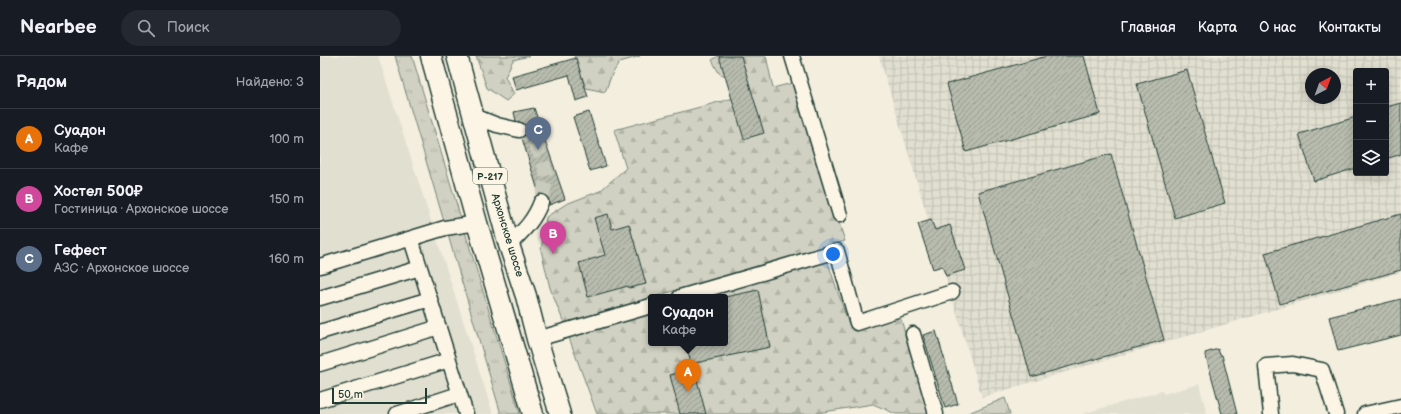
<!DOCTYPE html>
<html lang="ru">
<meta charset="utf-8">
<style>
:root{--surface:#171b24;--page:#242831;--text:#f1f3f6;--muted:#9ea1a6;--line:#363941;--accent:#c8321e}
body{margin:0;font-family:"Balsamiq Sans",sans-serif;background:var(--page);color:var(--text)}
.controls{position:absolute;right:12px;top:12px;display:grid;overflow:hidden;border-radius:4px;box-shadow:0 2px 10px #0003}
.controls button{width:36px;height:36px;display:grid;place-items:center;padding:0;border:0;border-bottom:1px solid var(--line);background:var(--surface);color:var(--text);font:20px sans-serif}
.compass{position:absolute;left:985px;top:12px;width:36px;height:36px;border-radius:50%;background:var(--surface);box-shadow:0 2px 10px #0003;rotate:41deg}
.scale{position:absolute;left:12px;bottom:10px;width:95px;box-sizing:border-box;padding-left:4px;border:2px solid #1f3d34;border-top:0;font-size:11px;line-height:14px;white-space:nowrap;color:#1f3d34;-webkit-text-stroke:3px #fcf5e5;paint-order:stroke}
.you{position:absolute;left:513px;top:198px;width:14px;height:14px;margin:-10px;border:3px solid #fff;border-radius:50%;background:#1a73e8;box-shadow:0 0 0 6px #1a73e833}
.badge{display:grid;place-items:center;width:26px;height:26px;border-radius:50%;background:var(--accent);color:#fff;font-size:13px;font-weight:700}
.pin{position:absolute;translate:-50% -33px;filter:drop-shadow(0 1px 2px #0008)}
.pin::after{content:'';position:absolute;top:21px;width:14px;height:12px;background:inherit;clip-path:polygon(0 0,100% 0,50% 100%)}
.popup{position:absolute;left:328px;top:238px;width:80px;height:52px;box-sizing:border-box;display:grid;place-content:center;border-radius:4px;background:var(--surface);filter:drop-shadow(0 1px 3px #0005);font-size:13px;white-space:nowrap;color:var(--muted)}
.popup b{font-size:15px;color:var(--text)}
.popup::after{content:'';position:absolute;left:50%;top:100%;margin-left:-8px;border:8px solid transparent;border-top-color:var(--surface)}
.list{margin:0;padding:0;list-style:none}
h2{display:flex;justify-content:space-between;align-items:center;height:52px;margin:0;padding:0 16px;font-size:17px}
h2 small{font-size:13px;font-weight:400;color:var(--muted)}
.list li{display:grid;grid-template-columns:26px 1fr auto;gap:12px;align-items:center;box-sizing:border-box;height:60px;padding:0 16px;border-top:1px solid var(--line)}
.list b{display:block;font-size:15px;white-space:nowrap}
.list p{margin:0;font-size:13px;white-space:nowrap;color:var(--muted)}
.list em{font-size:13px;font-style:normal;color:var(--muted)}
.icon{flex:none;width:22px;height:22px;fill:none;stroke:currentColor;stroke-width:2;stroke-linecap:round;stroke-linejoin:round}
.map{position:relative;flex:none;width:1081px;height:358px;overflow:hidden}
header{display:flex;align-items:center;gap:24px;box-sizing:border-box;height:56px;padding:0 20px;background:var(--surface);border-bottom:1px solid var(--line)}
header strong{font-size:19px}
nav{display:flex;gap:22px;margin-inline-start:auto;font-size:14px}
.search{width:280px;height:36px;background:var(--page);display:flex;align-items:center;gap:10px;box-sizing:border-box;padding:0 14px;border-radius:22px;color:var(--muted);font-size:15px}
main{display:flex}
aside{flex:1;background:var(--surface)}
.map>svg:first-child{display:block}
.built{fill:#e1dfd0}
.industrial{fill:url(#industrial-grid);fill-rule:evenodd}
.grass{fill:url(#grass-tufts);stroke:#78877b}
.forest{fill:url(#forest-firs);stroke:#78877b}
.building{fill:url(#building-hatch);stroke:#1f3d34}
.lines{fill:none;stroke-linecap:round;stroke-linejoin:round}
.minor-tunnel{stroke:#c9cbbc;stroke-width:14;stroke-dasharray:14 7;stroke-linecap:butt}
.minor-casing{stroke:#1f3d34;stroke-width:17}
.highway-casing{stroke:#1f3d34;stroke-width:23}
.minor{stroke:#fcf5e5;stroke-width:14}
.highway{stroke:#fcf5e5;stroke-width:20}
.labels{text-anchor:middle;stroke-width:4;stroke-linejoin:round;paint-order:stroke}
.shield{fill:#fcf5e5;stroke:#617469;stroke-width:1}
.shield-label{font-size:10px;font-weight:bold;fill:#1f3d34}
.street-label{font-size:11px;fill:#1f3d34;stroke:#fcf5e5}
</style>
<header>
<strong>Nearbee</strong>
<div class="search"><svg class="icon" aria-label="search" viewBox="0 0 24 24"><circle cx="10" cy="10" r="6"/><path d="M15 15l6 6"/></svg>Поиск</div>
<nav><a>Главная</a><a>Карта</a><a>О нас</a><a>Контакты</a></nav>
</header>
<main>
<aside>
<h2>Рядом<small>Найдено: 3</small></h2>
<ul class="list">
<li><span class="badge" style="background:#e8710a">A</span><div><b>Суадон</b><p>Кафе</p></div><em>100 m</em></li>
<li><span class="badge" style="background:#d1479c">B</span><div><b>Хостел 500₽</b><p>Гостиница · Архонское шоссе</p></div><em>150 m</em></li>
<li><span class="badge" style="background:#5c6f8a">C</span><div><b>Гефест</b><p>АЗС · Архонское шоссе</p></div><em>160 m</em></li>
</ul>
</aside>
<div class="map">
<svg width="1081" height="358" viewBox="0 0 1081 358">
<defs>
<pattern id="industrial-grid" width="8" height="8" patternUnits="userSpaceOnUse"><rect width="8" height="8" fill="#e1dfd0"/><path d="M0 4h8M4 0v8" fill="none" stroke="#c1c0b3"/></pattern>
<pattern id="grass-tufts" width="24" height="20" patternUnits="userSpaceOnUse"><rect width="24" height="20" fill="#d0d1c2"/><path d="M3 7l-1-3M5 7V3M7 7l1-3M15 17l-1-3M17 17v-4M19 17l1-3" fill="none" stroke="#b2b4a7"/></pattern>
<pattern id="forest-firs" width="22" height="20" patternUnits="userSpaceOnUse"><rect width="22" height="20" fill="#d0d1c2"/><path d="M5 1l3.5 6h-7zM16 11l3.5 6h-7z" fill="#b2b4a7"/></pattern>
<pattern id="building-hatch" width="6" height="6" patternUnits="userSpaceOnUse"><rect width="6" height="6" fill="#b8bcae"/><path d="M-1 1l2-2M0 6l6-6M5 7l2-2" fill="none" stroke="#959a8e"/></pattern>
</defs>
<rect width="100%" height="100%" fill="#f3eede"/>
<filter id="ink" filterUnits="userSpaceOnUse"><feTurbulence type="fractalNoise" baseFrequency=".025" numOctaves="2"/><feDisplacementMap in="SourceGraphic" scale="8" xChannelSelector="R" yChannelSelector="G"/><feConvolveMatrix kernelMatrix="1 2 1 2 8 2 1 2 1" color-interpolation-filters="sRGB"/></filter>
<g filter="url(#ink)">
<path class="built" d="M0,0h58l115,358h-173z
M879,328l8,30h-125l80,-23 2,3z"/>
<path class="industrial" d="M559,0h522v216l-419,125zM1036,15h30v102h-30zM991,18h24v24h-24z"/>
<path class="grass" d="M75,0h17l108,358h-19z
M685,342l5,16h-44z"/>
<path class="forest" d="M156,0h53l-16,4 -8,17 9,17 -8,7 -19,-13z
M254,0h66l-20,6 -8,12 -7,18 -19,-4z
M398,0h48l7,32 19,-5 53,158 -281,82 -14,-35 -9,-38 5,-33 20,-13 34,-13 26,-23 -12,-38 131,-35 -8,-12 -18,-10 -7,-13z
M507,204l21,62 7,7 45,-13 29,98h-33l-23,-10 -62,10h-214l-29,-79 83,-24v32h74v-46h-26z"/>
<path class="building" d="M399,0h22l23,77 -20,6z
M727,0h37l16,58 -134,38 -19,-68z
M256,2l12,39 -12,4 -7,-26 -53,15 -4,-14z
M867,14l38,133 -50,15 -38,-134z
M1081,47v51l-15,5v-52z
M214,52l31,91 -16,6v-4l-2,-4 -3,-3h-5l-17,-56 3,-2 2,-4v-5l-3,-3 -8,-3 -2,-9z
M269,56l17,54 -16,5 -17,-54z
M1036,61v51l-42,13 -15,-47z
M791,98l53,186 -133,37 -53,-185z
M288,158l4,15 17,-5 17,60 -17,4 -1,-2 -40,11 -9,-34 26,-8 -11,-37z
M1081,158v56l-121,34 -15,-51z
M611,164l4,10 15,-5 15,45 -19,6 -4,-10 -9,3 -15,-45z
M438,234l12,57 -79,17 -5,-21h39v-46z
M1081,243v36l-63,16 -9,-34z
M616,275l22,73 -13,4 -22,-73z
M898,293l2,6h2l15,59h-15l-17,-61z
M374,313l12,45h-26l-10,-39z"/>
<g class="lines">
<path class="minor-tunnel" d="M199,74l8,4 6,6 10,21 4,16 -6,25"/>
<defs>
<path id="minor" d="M472,0l48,159
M154,60l23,9 22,5
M91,183l55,175
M189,189c14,-14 25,-24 32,-43
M0,210l125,-38 32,-5
M360,241l157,-46 20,72 95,-31
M0,242l100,-30
M0,276l110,-33
M593,278l23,80
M217,283l114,-33
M0,308l119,-37
M0,344l129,-40
M77,358l62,-20
M951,358l-5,-48 27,-2 29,6 14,44
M1045,358l36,-8"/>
<path id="highway" d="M111,0l46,167 56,191
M137,0l52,189 17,51 11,43 23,75"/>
</defs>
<use href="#minor" class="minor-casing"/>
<use href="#highway" class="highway-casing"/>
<use href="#minor" class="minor"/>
<use href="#highway" class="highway"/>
</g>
</g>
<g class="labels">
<rect class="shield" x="153" y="112" width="34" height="16" rx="3"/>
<g class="shield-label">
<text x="170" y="124">Р-217</text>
</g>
<g class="street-label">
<text transform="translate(188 179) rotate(73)" y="4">Архонское шоссе</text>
</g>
</g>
</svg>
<div class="controls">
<button>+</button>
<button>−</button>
<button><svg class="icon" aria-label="layers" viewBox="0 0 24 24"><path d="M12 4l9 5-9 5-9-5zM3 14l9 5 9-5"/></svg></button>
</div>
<svg class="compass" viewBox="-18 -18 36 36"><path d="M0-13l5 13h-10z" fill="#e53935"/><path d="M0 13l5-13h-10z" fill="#9ea1a6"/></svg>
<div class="scale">50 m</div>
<div class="you"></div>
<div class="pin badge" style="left:368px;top:336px;background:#e8710a">A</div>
<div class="popup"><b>Суадон</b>Кафе</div>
<div class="pin badge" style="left:233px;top:198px;background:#d1479c">B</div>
<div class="pin badge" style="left:218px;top:94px;background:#5c6f8a">C</div>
</div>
</main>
